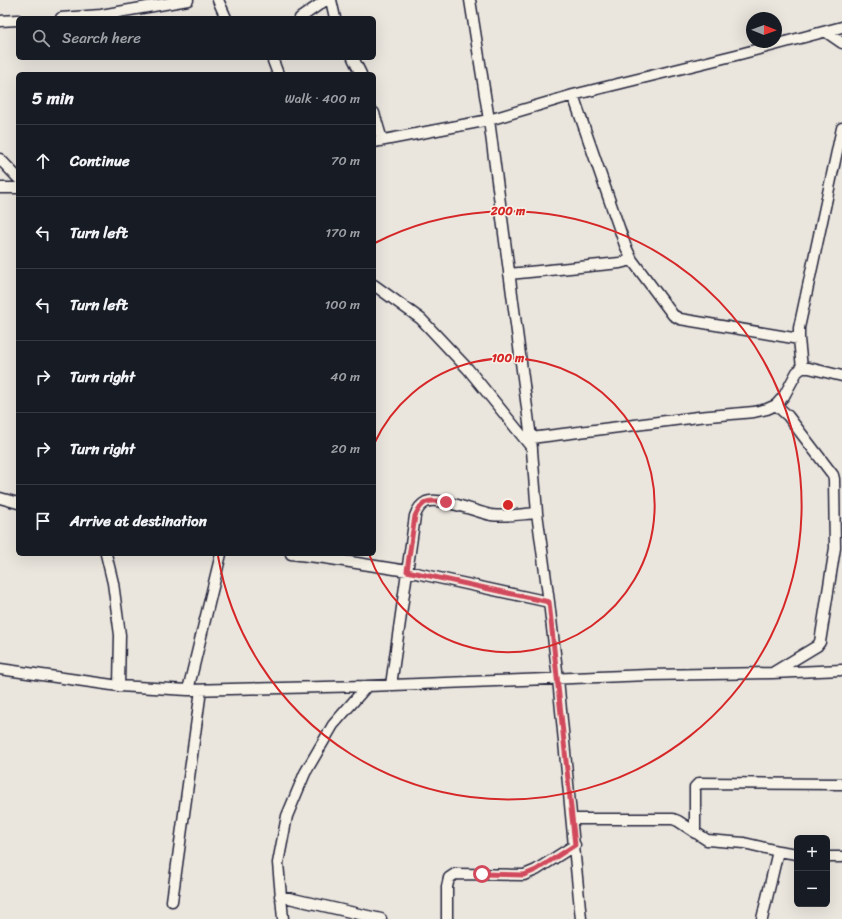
<!DOCTYPE html>
<meta charset="utf-8">
<style>
:root{--surface:#171b24;--page:#20242c;--text:#f1f3f6;--muted:#9ea1a6;--line:#363941}
body{margin:0;font-family:Sriracha,sans-serif;background:var(--page);color:var(--text)}
.controls{position:absolute;right:12px;bottom:12px;display:grid;overflow:hidden;border-radius:6px;box-shadow:0 4px 16px #0002}
.controls button{width:36px;height:36px;display:grid;place-items:center;padding:0;border:0;border-bottom:1px solid var(--line);background:var(--surface);color:var(--text);font:20px sans-serif}
.compass{position:absolute;left:746px;top:12px;width:36px;height:36px;border-radius:50%;background:var(--surface);box-shadow:0 4px 16px #0002;rotate:91deg}
.stop{position:absolute;width:12px;height:12px;margin:-9px;border:3px solid #d1495b;border-radius:50%;background:#fff}
.stop.end{background:#d1495b;border-color:#fff;box-shadow:0 1px 4px #0008}
.list{margin:0;padding:0;list-style:none}
h2{display:flex;justify-content:space-between;align-items:center;height:52px;margin:0;padding:0 16px;font-size:17px}
h2 small{font-size:13px;font-weight:400;color:var(--muted)}
.list li{display:grid;grid-template-columns:26px 1fr auto;gap:12px;align-items:center;box-sizing:border-box;height:72px;padding:0 16px;border-top:1px solid var(--line)}
.list b{display:block;font-size:15px;white-space:nowrap}
.list em{font-size:13px;font-style:normal;color:var(--muted)}
.icon{flex:none;width:22px;height:22px;fill:none;stroke:currentColor;stroke-width:2;stroke-linecap:round;stroke-linejoin:round}
.map{position:relative;flex:none;width:842px;height:919px;overflow:hidden}
.search{position:absolute;background:var(--surface);box-shadow:0 4px 16px #0002;left:16px;top:16px;width:360px;height:44px;display:flex;align-items:center;gap:10px;box-sizing:border-box;padding:0 14px;border-radius:6px;color:var(--muted);font-size:15px}
.panel{position:absolute;background:var(--surface);box-shadow:0 4px 16px #0002;left:16px;top:72px;width:360px;height:484px;border-radius:6px}
.map>svg:first-child{display:block}
.lines{fill:none;stroke-linecap:round;stroke-linejoin:round}
.minor-casing{stroke:#22223b;stroke-width:13}
.minor{stroke:#f7f3e8;stroke-width:10}
.route{stroke:#d1495b;stroke-width:5}
.ring{fill:none;stroke:#d62828;stroke-width:2}
.centre{fill:#d62828;stroke:#f7f3e8;stroke-width:2}
.ring-label{font-size:12px;text-anchor:middle;font-weight:bold;fill:#d62828;stroke:#f7f3e8;stroke-width:3;stroke-linejoin:round;paint-order:stroke}
</style>
<div class="map">
<svg width="842" height="919" viewBox="0 0 842 919">
<rect width="100%" height="100%" fill="#eae6de"/>
<filter id="ink" filterUnits="userSpaceOnUse"><feTurbulence type="fractalNoise" baseFrequency=".025" numOctaves="2"/><feDisplacementMap in="SourceGraphic" scale="8" xChannelSelector="R" yChannelSelector="G"/><feConvolveMatrix kernelMatrix="1 2 1 2 8 2 1 2 1" color-interpolation-filters="sRGB"/></filter>
<g filter="url(#ink)">
<g class="lines">
<defs>
<path id="minor" d="M218,0l8,18
M331,0l4,18
M470,0l19,120 42,318 6,75 12,89 9,77 23,240
M61,18l40,-3 87,-15
M300,18l26,-18
M0,21l18,-1
M826,32l16,11
M272,58l6,16
M353,58l8,16
M573,95l52,150 7,15 41,55 7,4 119,20
M374,113l8,27
M374,142l115,-22 84,-25 167,-41 102,-27
M0,159l18,19
M0,188h18
M509,274l111,-11 12,-3
M374,285l47,34 47,50 64,79
M802,368l-3,-29v-11l43,-200
M531,438l120,-15 47,-6 56,-5 13,-3 9,-4 8,-9 13,-24 5,-4h7l33,8
M0,498l18,5
M106,554l7,29 7,52 -1,51
M291,554l34,4 82,13 142,31
M0,669l119,17 69,4 179,-4 282,-11 123,-2 70,-3
M774,672l43,-26 3,-4 15,-94 -1,-69 -1,-4 -45,-59 -12,-11
M391,685l24,-169c2,-6 5,-11 11,-14 13,-6 50,10 65,13 15,2 31,-1 46,-2
M188,690l33,-136
M572,819h101l5,2 29,19 37,3 34,8 19,3
M695,833v-46l4,-4 143,1
M827,857h15
M280,896l101,23
M172,901l29,-211
M283,919l-5,-56 9,-47 18,-43 28,-48 34,-39
M447,919v-32l2,-9 6,-4 69,1 12,-5 39,-25
M762,919l16,-68"/>
</defs>
<use href="#minor" class="minor-casing"/>
<use href="#minor" class="minor"/>
</g>
</g>
<g class="lines" filter="url(#ink)">
<path class="route" d="M446,502c-17,-2 -23,-3 -31,14l-8,55 142,31 26,243 -39,25 -12,5 -42,-1"/>
</g>
<g class="ring">
<path d="M374 444A147 147 0 1 1 369 554"/>
<path d="M375 243A294 294 0 1 1 218 556"/>
</g>
<circle cx="508" cy="505" r="6" class="centre"/>
<g class="ring-label">
<text x="508" y="215">200 m</text>
<text x="508" y="362">100 m</text>
</g>
</svg>
<div class="controls">
<button>+</button>
<button>−</button>
</div>
<svg class="compass" viewBox="-18 -18 36 36"><path d="M0-13l5 13h-10z" fill="#e53935"/><path d="M0 13l5-13h-10z" fill="#9ea1a6"/></svg>
<div class="stop" style="left:482px;top:874px"></div>
<div class="stop end" style="left:446px;top:502px"></div>
<div class="search"><svg class="icon" aria-label="search" viewBox="0 0 24 24"><circle cx="10" cy="10" r="6"/><path d="M15 15l6 6"/></svg>Search here</div>
<section class="panel">
<h2>5 min<small>Walk · 400 m</small></h2>
<ul class="list">
<li><svg class="icon" aria-label="ahead" viewBox="0 0 24 24"><path d="M12 20V5M6 11l6-6 6 6"/></svg><div><b>Continue</b></div><em>70 m</em></li>
<li><svg class="icon" aria-label="left" viewBox="0 0 24 24"><path d="M17 20v-9H6M10 6l-5 5 5 5"/></svg><div><b>Turn left</b></div><em>170 m</em></li>
<li><svg class="icon" aria-label="left" viewBox="0 0 24 24"><path d="M17 20v-9H6M10 6l-5 5 5 5"/></svg><div><b>Turn left</b></div><em>100 m</em></li>
<li><svg class="icon" aria-label="right" viewBox="0 0 24 24"><path d="M7 20v-9h11M14 6l5 5-5 5"/></svg><div><b>Turn right</b></div><em>40 m</em></li>
<li><svg class="icon" aria-label="right" viewBox="0 0 24 24"><path d="M7 20v-9h11M14 6l5 5-5 5"/></svg><div><b>Turn right</b></div><em>20 m</em></li>
<li><svg class="icon" aria-label="arrive" viewBox="0 0 24 24"><path d="M6 21V4h12l-3 4 3 4H6"/></svg><div><b>Arrive at destination</b></div></li>
</ul>
</section>
</div>
